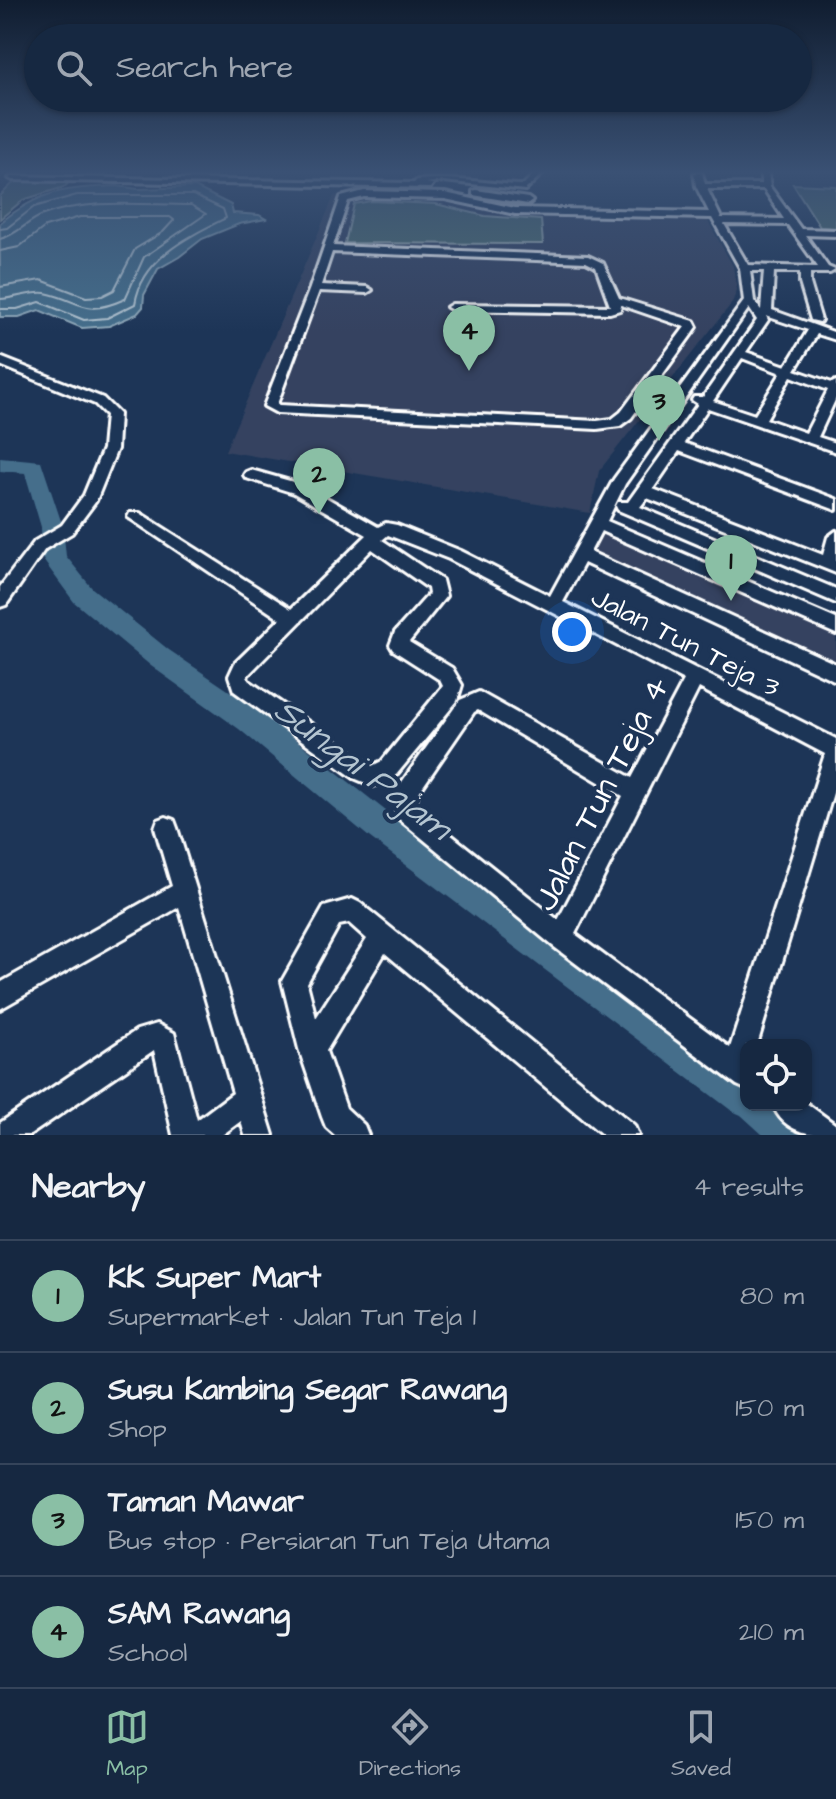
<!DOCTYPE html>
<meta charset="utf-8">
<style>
:root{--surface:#162841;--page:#1f3048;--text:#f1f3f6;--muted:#9ea6b1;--line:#35445a;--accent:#8abfa5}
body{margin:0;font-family:"Architects Daughter",sans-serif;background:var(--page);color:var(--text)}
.controls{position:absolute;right:24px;bottom:24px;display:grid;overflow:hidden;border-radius:16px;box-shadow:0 2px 6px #0004}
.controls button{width:72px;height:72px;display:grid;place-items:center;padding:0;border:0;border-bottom:2px solid var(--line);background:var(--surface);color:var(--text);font:40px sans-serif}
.you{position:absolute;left:572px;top:632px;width:28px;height:28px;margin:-20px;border:6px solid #fff;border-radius:50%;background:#1a73e8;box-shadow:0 0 0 12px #1a73e833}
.badge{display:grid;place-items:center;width:52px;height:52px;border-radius:50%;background:var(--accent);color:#111;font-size:26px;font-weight:700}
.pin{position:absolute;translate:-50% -66px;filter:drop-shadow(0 2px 4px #0008)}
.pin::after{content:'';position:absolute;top:42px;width:28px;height:24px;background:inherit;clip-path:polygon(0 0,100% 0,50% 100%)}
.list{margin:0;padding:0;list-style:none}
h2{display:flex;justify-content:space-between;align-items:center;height:104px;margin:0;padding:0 32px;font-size:34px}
h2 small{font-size:26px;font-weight:400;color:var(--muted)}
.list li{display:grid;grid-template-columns:52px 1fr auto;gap:24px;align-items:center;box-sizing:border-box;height:112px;padding:0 32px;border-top:2px solid var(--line)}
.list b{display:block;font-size:30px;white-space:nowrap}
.list p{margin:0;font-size:26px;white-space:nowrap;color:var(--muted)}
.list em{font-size:26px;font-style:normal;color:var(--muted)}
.icon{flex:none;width:44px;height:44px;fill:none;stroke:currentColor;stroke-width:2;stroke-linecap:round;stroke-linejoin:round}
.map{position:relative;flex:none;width:836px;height:1135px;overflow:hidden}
.search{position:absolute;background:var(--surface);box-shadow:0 2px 6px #0004;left:24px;right:24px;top:24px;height:88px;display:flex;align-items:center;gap:20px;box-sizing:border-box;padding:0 28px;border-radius:44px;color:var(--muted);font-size:30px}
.sheet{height:552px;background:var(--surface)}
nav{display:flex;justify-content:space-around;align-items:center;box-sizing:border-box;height:112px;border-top:2px solid var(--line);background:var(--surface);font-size:22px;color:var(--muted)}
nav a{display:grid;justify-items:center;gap:4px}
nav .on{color:var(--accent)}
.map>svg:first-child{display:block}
.built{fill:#344360}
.green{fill:#4f6e6e;stroke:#a7b6b6;stroke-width:2}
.water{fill:#446e8b;stroke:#8fa8b9;stroke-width:2}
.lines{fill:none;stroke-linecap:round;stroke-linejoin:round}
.shore{stroke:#b4c5d1;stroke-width:2}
.river{fill:#446e8b;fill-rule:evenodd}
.minor-casing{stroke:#fff;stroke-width:6}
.minor{fill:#1d3557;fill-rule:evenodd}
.labels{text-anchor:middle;stroke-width:8;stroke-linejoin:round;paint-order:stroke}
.street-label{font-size:28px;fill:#fff;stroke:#1d3557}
.near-street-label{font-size:34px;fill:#fff;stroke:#1d3557}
.near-water-label{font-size:36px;font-style:italic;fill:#b4c5d1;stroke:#1d3557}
</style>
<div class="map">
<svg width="836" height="1135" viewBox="0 0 836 1135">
<rect width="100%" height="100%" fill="#1d3557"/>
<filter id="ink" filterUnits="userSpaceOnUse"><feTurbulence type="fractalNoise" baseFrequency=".0125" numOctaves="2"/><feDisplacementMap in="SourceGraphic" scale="16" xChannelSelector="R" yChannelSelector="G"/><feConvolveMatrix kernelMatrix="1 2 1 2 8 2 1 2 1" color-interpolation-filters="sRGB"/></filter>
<g filter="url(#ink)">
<path class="built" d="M360,187l51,1 128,20 164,4 30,54 4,24 -5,13 -133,168 -9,42 -365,-62 109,-255z
M602,529l234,103v37l-247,-115z"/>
<path class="green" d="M23,180l48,1 -7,6 -41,13 -23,19v-23l12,-12z
M793,184l43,2v42l-16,-1z
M371,201l65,3 49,12 56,4 2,24 -198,-1 9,-39z"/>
<path class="water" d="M117,186l21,3 57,-2 36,18 2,8 26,2 7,4 -27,5 -37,15 -23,18 -21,12 -14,26 -1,12 -6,7 -28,12 -27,2 -43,-18 -20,7h-19v-94c40,-33 66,-35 117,-37z"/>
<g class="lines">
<path class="shore" d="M0,229l7,-1 27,-21 43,-12h116l30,14 3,9c-38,19 -84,40 -91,86l-28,14 -23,2 -44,-18 -23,7h-17
M0,239c17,-4 27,-18 43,-24 46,-17 99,-10 148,-10l15,9 -62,43 -19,42c-43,19 -42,2 -80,-6 -13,-2 -31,6 -45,6
M0,251l19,-4 26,-20 35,-10h90l4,3 -11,12 -28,17 -21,41 -12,6 -16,1 -45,-17 -41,7"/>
<path class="river" d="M0,457l41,4 22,66 3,29 26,32 77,62 90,61 132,104 355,257v33c33,0 57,-5 72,30h-55l-22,-20 -9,-4 -363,-274 -130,-108 -88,-63 -77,-64 -28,-38 -4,-6 -1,-31 -16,-54 -25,-2z"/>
<defs>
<path id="minor" d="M535,173h8l-18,17 -81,-9 -18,2 7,1 -3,4 -417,-8 -4,-2 4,-2 401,7 3,-3c37,-4 70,4 106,5z
M694,173h8l3,11h57l-2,-11h8l2,14 31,42 35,1v6l-31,-1 23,32 7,3 -5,3h-20v10l11,37 -1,2 -9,-2 -11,-37v-11h-26l-2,38 64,23v7l-19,-6 -22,36 37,13 4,-2v17l-18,39 18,6v9l-128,-44 -24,35 152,56v11l-157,-59 -26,38 170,66 5,-18 8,-6v42l-189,-75 -7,9 196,82v14l-218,-93 -2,-4 2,-4h10l70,-98 -6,-4 2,-3h9l54,-77 -8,-12 -124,176 -18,37 229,98v15l-235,-103 -11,21 246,112v17l-252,-118 -21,39 273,137v44l-79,262h-11v44l-9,-4 -184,-139 -154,-127 -5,-17 8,-20 58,-82 19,-8 153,86 52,-98 -235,-121 -61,-24 -6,5 60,40 4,16 -37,46 43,26 10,17 -5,16 -61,74 -23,11 -19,-8 -120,-87 -5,-15 6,-13 45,-44 -152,-102 2,-4h10l151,96 76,-74 -73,-42 -48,-15 -2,-3 2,-3 5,-2 53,15 74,42 8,-4 11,2 64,26 89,45 64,-117 130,-178 -4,-33 -28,-50 -197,-4 -70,-15 -81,-2 -16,4 -15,45 255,10 15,7 16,35 75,23 3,6 -66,91 -11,8 -23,3 -320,-16 -13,-7 46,-118 31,-91 23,-6 81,2 70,15 194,4 -13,-26zM707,189h57l20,30 -63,-1zM724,224l64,1 30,42 -70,-2zM332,252l254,10 10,5 14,39 -158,-2 -5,3 5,3 158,3 10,-3 1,-5 64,22 -64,85 -9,7 -15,2 -318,-16 -2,-1 42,-113 48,2 5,-3 -5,-3 -46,-2zM750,271h14l-3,39 -7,-9zM766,316l42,14 -22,36 -40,-14 22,-32zM742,358l39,15 -26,42 -42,-14zM791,376l37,14 -22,43 -40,-14zM372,549l56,39 1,6 -34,38 -5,13 3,5 47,30 3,6 -61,75 -10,5 -124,-86 -1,-4zM699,688l126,66 -95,294 -155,-114zM478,710l145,86 -65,124 -143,-114 2,-11 57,-83z
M476,190l52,8 4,3 -4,3 -55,-9v-4z
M0,357l103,41 16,16 -2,35 -21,52 -24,32 -27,16 -39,56 -6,2v-20l35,-46 27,-16 22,-30 19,-46 3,-34 -11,-11 -95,-39z
M166,817l8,3 3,8 96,307h-28l-4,-14 -19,14h-49l-19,-85 -124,85h-30v-12l137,-93 20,-6 17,9 23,87 36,-27 -54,-186 -179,102v-26l172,-97 -17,-58 3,-8z
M352,899l8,4 274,222 4,10h-35l-218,-182 -59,98 20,57 18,17 4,10h-33l-9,-8 -4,-10 -23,-68 -17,-68 42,-74zM349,923l18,16 -51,79 -9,-35 32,-58z
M806,1103l30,22v10c-26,0 -52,-2 -63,-30z"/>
</defs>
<use href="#minor" class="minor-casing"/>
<use href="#minor" class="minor"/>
</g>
</g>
<linearGradient id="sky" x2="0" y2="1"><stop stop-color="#101d30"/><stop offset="0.52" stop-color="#3a5174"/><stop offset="1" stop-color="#3a5174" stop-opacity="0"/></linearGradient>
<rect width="836" height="331" fill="url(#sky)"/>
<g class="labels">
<g class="street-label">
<text transform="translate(686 641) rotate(27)" y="10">Jalan Tun Teja 3</text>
</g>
<g class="near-street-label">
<text transform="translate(600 793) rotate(-63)" y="12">Jalan Tun Teja 4</text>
</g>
<g class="near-water-label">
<text transform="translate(364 767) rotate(37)" y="13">Sungai Pajam</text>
</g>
</g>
</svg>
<div class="controls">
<button><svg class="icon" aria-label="locate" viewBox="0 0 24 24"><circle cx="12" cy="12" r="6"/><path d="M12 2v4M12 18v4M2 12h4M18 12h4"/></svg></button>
</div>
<div class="you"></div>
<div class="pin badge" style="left:731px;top:601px">1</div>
<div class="pin badge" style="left:319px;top:514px">2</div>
<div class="pin badge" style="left:659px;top:441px">3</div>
<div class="pin badge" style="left:469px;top:371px">4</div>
<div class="search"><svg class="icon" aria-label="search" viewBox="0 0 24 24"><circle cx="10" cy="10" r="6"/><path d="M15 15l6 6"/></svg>Search here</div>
</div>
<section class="sheet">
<h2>Nearby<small>4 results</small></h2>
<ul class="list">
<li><span class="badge">1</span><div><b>KK Super Mart</b><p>Supermarket · Jalan Tun Teja 1</p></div><em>80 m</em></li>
<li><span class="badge">2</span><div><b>Susu Kambing Segar Rawang</b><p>Shop</p></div><em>150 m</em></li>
<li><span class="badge">3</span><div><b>Taman Mawar</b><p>Bus stop · Persiaran Tun Teja Utama</p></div><em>150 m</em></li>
<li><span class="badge">4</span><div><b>SAM Rawang</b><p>School</p></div><em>210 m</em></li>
</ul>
</section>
<nav>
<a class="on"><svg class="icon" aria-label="map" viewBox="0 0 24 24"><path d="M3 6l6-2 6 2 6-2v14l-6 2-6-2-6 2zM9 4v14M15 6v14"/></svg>Map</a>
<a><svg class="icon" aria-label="directions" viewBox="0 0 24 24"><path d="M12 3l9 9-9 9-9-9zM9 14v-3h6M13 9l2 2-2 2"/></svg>Directions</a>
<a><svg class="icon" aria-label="saved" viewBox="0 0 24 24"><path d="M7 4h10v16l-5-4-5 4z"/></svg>Saved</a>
</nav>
